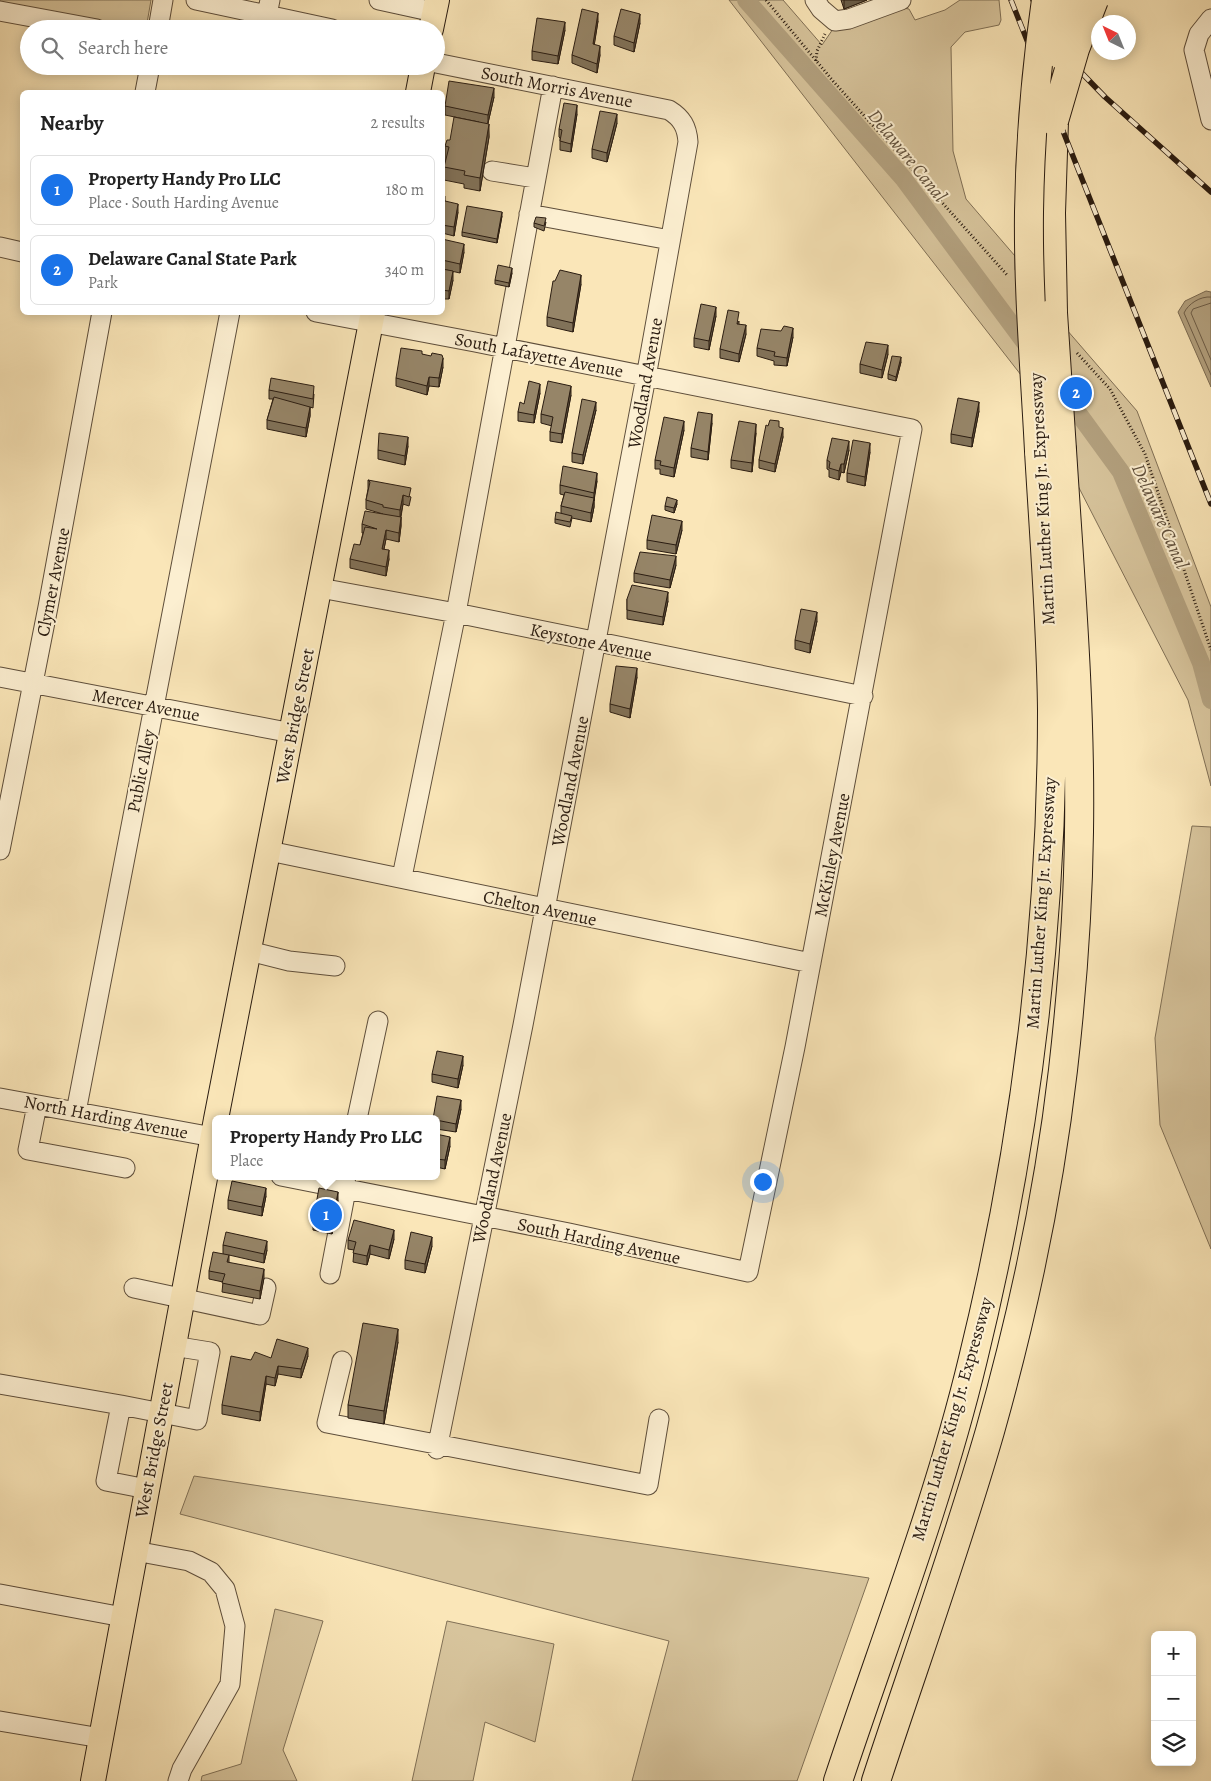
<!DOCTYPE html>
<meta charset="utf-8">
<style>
:root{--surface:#fff;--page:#f6f6f6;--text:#222;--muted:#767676;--line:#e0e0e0;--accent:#1a73e8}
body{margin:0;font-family:Alegreya,serif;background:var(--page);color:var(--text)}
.controls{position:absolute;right:15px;bottom:15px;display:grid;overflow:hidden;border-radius:8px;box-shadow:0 2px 12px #0003}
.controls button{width:45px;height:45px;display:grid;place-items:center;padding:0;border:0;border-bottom:1px solid var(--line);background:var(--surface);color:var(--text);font:25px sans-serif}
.compass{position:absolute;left:1091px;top:15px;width:45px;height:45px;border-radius:50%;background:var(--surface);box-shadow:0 2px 12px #0003;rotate:317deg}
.you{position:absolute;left:762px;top:1181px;width:18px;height:18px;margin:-12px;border:4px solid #fff;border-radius:50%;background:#1a73e8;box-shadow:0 0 0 8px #1a73e833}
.badge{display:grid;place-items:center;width:32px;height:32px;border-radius:50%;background:var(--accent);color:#fff;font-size:16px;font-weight:700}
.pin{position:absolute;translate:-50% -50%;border:2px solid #fff;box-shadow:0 1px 5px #0006}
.popup{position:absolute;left:212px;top:1115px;width:228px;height:65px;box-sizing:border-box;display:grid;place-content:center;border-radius:8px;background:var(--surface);filter:drop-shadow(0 1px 4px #0005);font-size:16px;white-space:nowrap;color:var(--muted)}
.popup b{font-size:19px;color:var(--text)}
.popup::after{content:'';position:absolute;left:50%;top:100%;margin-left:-10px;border:10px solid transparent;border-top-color:var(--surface)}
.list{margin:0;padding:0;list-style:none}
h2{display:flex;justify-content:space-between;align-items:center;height:65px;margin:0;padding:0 20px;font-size:21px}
h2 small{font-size:16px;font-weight:400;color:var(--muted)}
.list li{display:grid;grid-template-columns:32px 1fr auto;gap:15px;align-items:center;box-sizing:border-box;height:70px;margin:0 10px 10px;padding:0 10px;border:1px solid var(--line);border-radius:8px}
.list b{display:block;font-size:19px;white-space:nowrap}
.list p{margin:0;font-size:16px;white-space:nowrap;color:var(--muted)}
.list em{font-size:16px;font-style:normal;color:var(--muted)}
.icon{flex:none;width:28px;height:28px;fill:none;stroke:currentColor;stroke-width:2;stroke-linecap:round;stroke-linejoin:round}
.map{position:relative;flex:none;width:1211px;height:1781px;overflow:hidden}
.search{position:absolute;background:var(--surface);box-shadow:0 2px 12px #0003;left:20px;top:20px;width:425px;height:55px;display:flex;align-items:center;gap:12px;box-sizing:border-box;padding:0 18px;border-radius:28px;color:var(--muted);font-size:19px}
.panel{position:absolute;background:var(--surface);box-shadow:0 2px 12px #0003;left:20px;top:90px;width:425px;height:225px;border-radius:8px}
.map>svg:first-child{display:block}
.green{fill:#d7c49c;stroke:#807056}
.water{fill:#b3a17f;stroke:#7c6c53}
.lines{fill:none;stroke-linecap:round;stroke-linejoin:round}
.shore{stroke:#6e5e48;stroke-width:1}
.canal{stroke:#b3a17f;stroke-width:18}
.minor-casing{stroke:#5e4e3b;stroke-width:21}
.major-casing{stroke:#2a1c11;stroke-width:26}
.highway-casing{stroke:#2a1c11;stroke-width:30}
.path{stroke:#2a1c11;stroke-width:3;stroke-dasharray:1 2.5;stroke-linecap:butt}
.minor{stroke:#fcefd1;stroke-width:19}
.major{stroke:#fae6b8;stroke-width:24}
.highway{stroke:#fae6b8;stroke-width:28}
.rail-casing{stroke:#2a1c11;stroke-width:5.5}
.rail{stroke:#fcefd1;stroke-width:4;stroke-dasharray:11;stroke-linecap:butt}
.highway-bridge-casing{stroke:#2a1c11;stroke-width:30;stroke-linecap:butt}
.highway-bridge{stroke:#fae6b8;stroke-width:28}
.wall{fill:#817259;stroke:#2a1c11}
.shaded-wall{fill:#695d49;stroke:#2a1c11}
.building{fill:#968568;stroke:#2a1c11}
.labels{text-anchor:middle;stroke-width:4;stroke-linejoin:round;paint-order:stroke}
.street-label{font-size:18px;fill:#2a1c11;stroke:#fcefd1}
.water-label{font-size:19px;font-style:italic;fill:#61513d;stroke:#fcefd1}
</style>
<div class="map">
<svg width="1211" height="1781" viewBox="0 0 1211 1781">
<rect width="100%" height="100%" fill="#fae6b8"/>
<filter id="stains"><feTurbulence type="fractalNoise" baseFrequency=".004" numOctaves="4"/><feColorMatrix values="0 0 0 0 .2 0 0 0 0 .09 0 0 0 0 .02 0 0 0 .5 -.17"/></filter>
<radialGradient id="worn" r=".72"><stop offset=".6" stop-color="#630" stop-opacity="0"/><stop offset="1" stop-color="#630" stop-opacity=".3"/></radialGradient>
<path class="green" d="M0,0h151l-5,29h-38l-108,-23z
M729,0h54l39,45 11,-16h13l57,-21 6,1 6,11 30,-10 15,-10h39l2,20 -2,5 -34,7 -14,15 2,104 13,48 49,57v14l122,141 74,196v179l-23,-86 -167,-325z
M1192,826l19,1v422l-51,-124 -5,-87z
M194,1476l675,102 -72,203h-165l37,-140 -489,-127z
M275,1609l48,12 -40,129 14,31h-96l1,-5 39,-12z
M447,1621l107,23 -19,98 -50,-20 -12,59h-61z"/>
<path class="water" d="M1206,291l5,1v95l-33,-75 7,-11z"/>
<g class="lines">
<path class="shore" d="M1211,297c-11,-1 -23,7 -27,16l27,62
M1211,303l-18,6 -2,4 20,47"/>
<path class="canal" d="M746,0l157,178 123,166
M1078,413l43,59 80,191 10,37"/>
<defs>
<path id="minor" d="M196,0l71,15
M270,0l-3,15 65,14
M379,0l55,12
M815,0l6,9 14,12 14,-2 52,-19
M0,11l97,18
M1211,19l-12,15 -5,16 17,70
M158,29l5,-29
M436,63l233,47c13,8 18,17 19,32l-42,235 -123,648 -86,424
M145,92l5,-26
M492,171l43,7
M529,214l141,26
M0,247l22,5
M320,588l136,25 407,83
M0,677l292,56
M0,850l48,-243 54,-295
M269,851l542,112
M402,877l54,-264 97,-527
M249,951l40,10 46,5
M0,1098l213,39
M37,1105l-9,45 97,18
M76,1112l154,-800
M357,1119l21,-98
M281,1176l288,57 179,39 47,-225 117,-618 -437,-87 -159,-30
M330,1274l16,-84 -1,-14
M134,1288l126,27 6,-27
M342,1361l-15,62 321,62 11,-66
M0,1384l121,21
M147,1489l-41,-8 15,-76 76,15 13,-68 -37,-6
M135,1551l54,10 22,11 14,17 10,37 -5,58 -48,85 -4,12
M0,1594l123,23
M0,1721l101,17"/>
<path id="major" d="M431,29l6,-29
M418,92l5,-26
M216,1119l157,-807
M93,1781l123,-662"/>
<path id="highway" d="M1053,313l-2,-100 3,-92
M838,1781c46,-139 101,-280 135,-422 52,-212 79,-431 79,-649 -1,-86 -8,-173 -13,-259
M876,1781c38,-116 80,-232 114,-350 33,-117 59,-240 73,-361 9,-79 15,-159 16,-238 2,-128 -9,-255 -17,-382"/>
</defs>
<use href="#minor" class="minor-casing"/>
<use href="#major" class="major-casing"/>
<use href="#highway" class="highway-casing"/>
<path class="path" d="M766,0l67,81 175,195
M816,61l1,-10 8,-17
M1077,353l33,36 35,65 66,196"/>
<use href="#minor" class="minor"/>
<use href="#major" class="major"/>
<use href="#highway" class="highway"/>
<defs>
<path id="rail" d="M1011,0l200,504
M1033,0l41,65 31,32 106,95"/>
</defs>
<use href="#rail" class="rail-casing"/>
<use href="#rail" class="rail"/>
<defs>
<path id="highway-bridge" d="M1061,55l7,-55
M1054,121l21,-72 19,-49
M1053,313l9,137
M1039,451c-4,-79 -11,-159 -10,-239 1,-71 7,-142 17,-212"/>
</defs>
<use href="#highway-bridge" class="highway-bridge-casing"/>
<use href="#highway-bridge" class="highway-bridge"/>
</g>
<path class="wall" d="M841,0h26l-23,9z
M598,21l-4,24 6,10 -3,18 -25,-10v-8z
M640,23l-6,29 -20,-7v-9z
M565,30l-7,34 -26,-4v-9z
M494,97l-6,26 1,14 -9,54 -16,-3v-4l-20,-4v-13l2,-7h-1v-14l5,-6 29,-18 -34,-7v-9z
M577,114l-6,38 -11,-2v-12l-1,-1v-8z
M617,123l-10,39 -15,-4v-9z
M442,196l3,5 13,11 -4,24 -12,-3z
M502,216l-5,27 -35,-7v-4z
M546,222l-2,9 -10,-4v-4z
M442,239l22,13 -4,21 -18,-4z
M442,269l11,11 -4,19h-7z
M512,273l-3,14 -14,-3v-4z
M581,284l-8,48 -26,-6v-9z
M716,316l-7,34 -15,-3v-9z
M739,321v3l7,10 -7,28 -19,-4v-9z
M793,337l-6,29 -13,-1v-4l-17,-5v-8z
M422,354l21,13 -4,20 -10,-1 -2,9 -31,-9v-8z
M888,354l-6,24 -22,-5v-9z
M901,362l-5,19 -8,-2v-5z
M269,390l45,4 -1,14 -3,-1v9l-4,21 -39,-8v-9l6,-21h-4z
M540,393l-6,30 -16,-2v-9l6,-8z
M571,395l-9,48 -12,-2v-9l2,-6 -11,-3v-9z
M596,410l-13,54 -11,-2v-9z
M979,411l-7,36 -21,-4v-9z
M712,423l-4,37 -17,-3v-9z
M779,427l4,10 -8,35 -16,-4v-8z
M684,430l-10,47 -14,-3v-5h-5v-9z
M756,433l-4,39 -21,-4v-8z
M408,446l-3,19 -27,-6v-9z
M849,450l-5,23 -3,-1 -2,8 -10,-3v-7l-2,-1v-9z
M870,452l-5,34 -18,-4v-9z
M368,480l43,17 -2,9 -6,-2 -2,13v9l-2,16 -13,-3 -2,10 5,10 -3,17 -36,-8v-9l10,-14 3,-12h-1v-9l21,-10 -17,-5v-9l2,-11z
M597,481l-3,17v9l-3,15 -19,-4 -2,9 -15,-4v-4l6,-5v-8l3,-11 -4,-1v-9z
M677,504l-3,9 -9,-3v-4z
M682,530l-6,24 -29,-5v-9z
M676,565l-6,23 -36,-6v-9z
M627,599l41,2 -5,24 -36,-6z
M817,621l-7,32 -15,-4v-9z
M637,677l-7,41 -20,-6v-8z
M463,1065l-5,23 -26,-6v-8z
M461,1109l-5,23 -20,-3v-10z
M436,1134l14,12 -5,23 -9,-2z
M266,1196l-4,20 -34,-7v-9z
M338,1200l-6,34 -19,-4v-9z
M394,1239l-5,20 -19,-5 -3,11 -14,-3 1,-12 -6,-1v-9z
M223,1245l44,5 -3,13 -35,-8v8l35,15 -4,21 -38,-7 1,-10 -14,-3v-8l14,-17z
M432,1246l-7,27 -20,-4v-9z
M398,1342l-14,82 -36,-6v-13z
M308,1356l-7,22 -23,-4 -3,12 -9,-2 -6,37 -38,-7v-9l29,-45z"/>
<path class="shaded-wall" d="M844,0h23l-23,9z
M598,13v8l-5,32v-9z
M640,14v9l-6,29v-9z
M565,22v8l-7,34v-8z
M600,46v9l-3,18v-9z
M494,88v9l-6,26v-8z
M577,105v9l-6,38v-8z
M617,114v9l-10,39v-9z
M489,124v13l-9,54v-13z
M458,204v8l-4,24v-9z
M502,212v4l-5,27v-4z
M464,244v8l-4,21v-9z
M512,268v5l-3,14v-4z
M453,271v9l-4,19v-8z
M581,275v9l-8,48v-9z
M716,307v9l-7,34v-9z
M746,325v9l-7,28v-8z
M793,328v9l-6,29v-8z
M888,345v9l-6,24v-8z
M901,357v5l-5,19v-4z
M443,358v9l-4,20v-9z
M429,377v9l-2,9v-9z
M540,384v9l-6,30v-8z
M571,386v9l-9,48v-9z
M596,402v8l-13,54v-9z
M979,402v9l-7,36v-9z
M310,407v9l-4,21v-9z
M712,414v9l-4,37v-8z
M684,421v9l-10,47v-9z
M756,424v9l-4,39v-9z
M783,428v9l-8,35v-8z
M408,437v9l-3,19v-9z
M849,441v9l-5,23v-9z
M870,443v9l-5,34v-9z
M841,464v8l-2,8v-9z
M597,473v8l-3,20v-8z
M403,495v9l-3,15v-9z
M594,498v9l-3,15v-9z
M677,500v4l-3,9v-5z
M401,517v9l-2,16v-9z
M682,521v9l-6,24v-9z
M386,530v9l-4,19v-9z
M389,550v9l-3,17v-9z
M676,556v9l-6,23v-8z
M668,592v9l-5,24v-8z
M817,612v9l-7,32v-9z
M637,668v9l-7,41v-9z
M463,1056v9l-5,23v-9z
M461,1100v9l-5,23v-8z
M450,1137v9l-5,23v-9z
M266,1188v8l-4,20v-9z
M338,1192v8l-6,34v-9z
M394,1230v9l-5,20v-9z
M432,1237v9l-7,27v-9z
M267,1241v9l-3,13v-9z
M370,1245v9l-3,11v-9z
M264,1269v9l-4,21v-8z
M398,1329v13l-14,82v-13z
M308,1348v8l-7,22v-9z
M278,1366v8l-3,12v-8z
M266,1376v8l-6,37v-9z"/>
<path class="building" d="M582,9l16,4 -5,31 7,2 -3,18 -25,-9z
M621,9l19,5 -6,29 -20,-7z
M537,18l28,4 -7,34 -26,-5z
M449,81l45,7 -6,27 -43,-9z
M564,103l13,2 -6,39 -11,-3 2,-11 -3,-1z
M600,111l17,3 -10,39 -15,-4z
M454,117l35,7 -9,54 -16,-3 1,-4 -21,-4 5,-20 -4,-1 2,-6h3z
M442,196h3v5l13,3 -4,23 -12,-2z
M467,206l35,6 -5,27 -35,-7z
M536,217l10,1 -2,8 -10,-3z
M442,239l22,5 -4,20 -18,-4z
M498,265l14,3 -3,15 -14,-3z
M442,269l11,2 -4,20 -7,-1z
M560,270l21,5 -8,48 -26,-6 6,-36h2z
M701,304l15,3 -7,34 -15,-3z
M728,310l11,2 -2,12 9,1 -7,29 -19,-5z
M784,326l9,2 -6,30 -13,-2 1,-4 -18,-4 4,-19 20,2z
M866,342l22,3 -6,25 -22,-6z
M401,348l21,3v3l9,2 1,-3 10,2 1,3 -4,20 -10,-1 -2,9 -31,-8z
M892,356l9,1 -5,20 -8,-3z
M271,378l43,8 -1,13 -44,-9z
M529,381l11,3 -6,31 -16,-3 2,-10 4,2z
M548,381l23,5 -9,48 -12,-2 3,-15 -12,-3z
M274,397l36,10 -4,21 -39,-8z
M958,398l21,4 -7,36 -21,-4z
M582,399l14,3 -13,53 -11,-2z
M698,412l14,2 -4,38 -17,-4z
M664,417l20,4 -10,47 -14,-3 1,-4 -6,-1z
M770,420l9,1v6l4,1 -8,36 -16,-4 7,-35 2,1z
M739,421l17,3 -4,39 -21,-3z
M379,433l29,4 -3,19 -27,-6z
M832,438l17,3 -5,23h-3l-2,7 -10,-3 1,-6 -3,-2z
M853,440l17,3 -5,34 -18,-4z
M563,466l34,7 -3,20 -34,-8z
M368,480l43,8 -2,9 -6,-2 -3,15 -17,-3v-2l-17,-5 4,-18z
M565,492l29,6 -3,15 -30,-7z
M667,497l10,3 -3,8 -9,-2z
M365,511l36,6 -2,16 -13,-3 -4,19 7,1 -3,17 -36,-8 4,-15 6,1 5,-18 12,2 -15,-5z
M556,512l16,4 -2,6 -15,-3z
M652,515l30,6 -6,24 -29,-5z
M640,552l36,4 -6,24 -36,-7z
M632,585l36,7 -5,25 -36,-7v-11z
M801,609l16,3 -7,32 -15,-4z
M616,666l21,2 -7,41 -20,-5z
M437,1051l26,5 -5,23 -26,-5z
M437,1096l24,4 -5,24 -20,-4v-1h-3z
M436,1134l14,3 -5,23 -9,-1z
M232,1181l34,7 -4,19 -34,-7z
M319,1188l19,4 -6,33 -19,-4z
M354,1220l40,10 -5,20 -19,-5 -3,11 -14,-3 3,-11 -8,-2z
M226,1232l41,9 -3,13 -41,-9z
M411,1232l21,5 -7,27 -20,-4z
M213,1252l16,3 -2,7 37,7 -4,22 -38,-8 3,-9 -16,-3z
M363,1323l35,6 -14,82 -36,-6z
M277,1339l31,9 -7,21 -23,-3 -3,12 -9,-2 -6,36 -38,-7 9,-49 20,4 4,-8 16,6z"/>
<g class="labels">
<g class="street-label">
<text transform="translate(557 87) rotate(11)" y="6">South Morris Avenue</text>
<text transform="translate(539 355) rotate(11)" y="6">South Lafayette Avenue</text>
<text transform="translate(645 383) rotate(-80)" y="6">Woodland Avenue</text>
<text transform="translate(1042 499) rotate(-93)" y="6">Martin Luther King Jr. Expressway</text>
<text transform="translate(53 582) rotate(-79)" y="6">Clymer Avenue</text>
<text transform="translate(591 642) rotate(12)" y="6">Keystone Avenue</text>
<text transform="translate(146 705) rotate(11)" y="6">Mercer Avenue</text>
<text transform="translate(295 716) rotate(-79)" y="6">West Bridge Street</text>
<text transform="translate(141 771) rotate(-79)" y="6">Public Alley</text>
<text transform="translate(570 781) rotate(-79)" y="6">Woodland Avenue</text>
<text transform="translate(832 855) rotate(-79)" y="6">McKinley Avenue</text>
<text transform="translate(1041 903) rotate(-86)" y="6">Martin Luther King Jr. Expressway</text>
<text transform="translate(540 908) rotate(12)" y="6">Chelton Avenue</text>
<text transform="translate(106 1117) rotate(11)" y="6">North Harding Avenue</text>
<text transform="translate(492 1178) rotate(-78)" y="6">Woodland Avenue</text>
<text transform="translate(599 1241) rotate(12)" y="6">South Harding Avenue</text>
<text transform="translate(952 1419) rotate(-74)" y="6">Martin Luther King Jr. Expressway</text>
<text transform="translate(154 1450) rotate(-79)" y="6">West Bridge Street</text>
</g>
<g class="water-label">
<text transform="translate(908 155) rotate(51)" y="7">Delaware Canal</text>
<text transform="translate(1161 516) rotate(66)" y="7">Delaware Canal</text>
</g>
</g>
<rect width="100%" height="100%" filter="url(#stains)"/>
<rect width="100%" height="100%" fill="url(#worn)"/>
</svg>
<div class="controls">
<button>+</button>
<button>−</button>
<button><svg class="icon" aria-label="layers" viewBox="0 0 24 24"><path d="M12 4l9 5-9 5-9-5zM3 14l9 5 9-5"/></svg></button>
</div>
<svg class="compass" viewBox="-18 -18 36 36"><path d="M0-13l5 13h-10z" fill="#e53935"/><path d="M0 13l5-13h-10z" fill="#767676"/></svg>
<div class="you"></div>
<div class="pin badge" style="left:326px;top:1215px">1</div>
<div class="popup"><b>Property Handy Pro LLC</b>Place</div>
<div class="pin badge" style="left:1076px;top:393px">2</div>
<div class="search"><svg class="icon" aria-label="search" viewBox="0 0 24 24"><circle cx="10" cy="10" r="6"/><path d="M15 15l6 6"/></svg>Search here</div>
<section class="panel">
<h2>Nearby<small>2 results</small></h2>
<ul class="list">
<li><span class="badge">1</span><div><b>Property Handy Pro LLC</b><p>Place · South Harding Avenue</p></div><em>180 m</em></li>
<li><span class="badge">2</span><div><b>Delaware Canal State Park</b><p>Park</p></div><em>340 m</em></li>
</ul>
</section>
</div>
